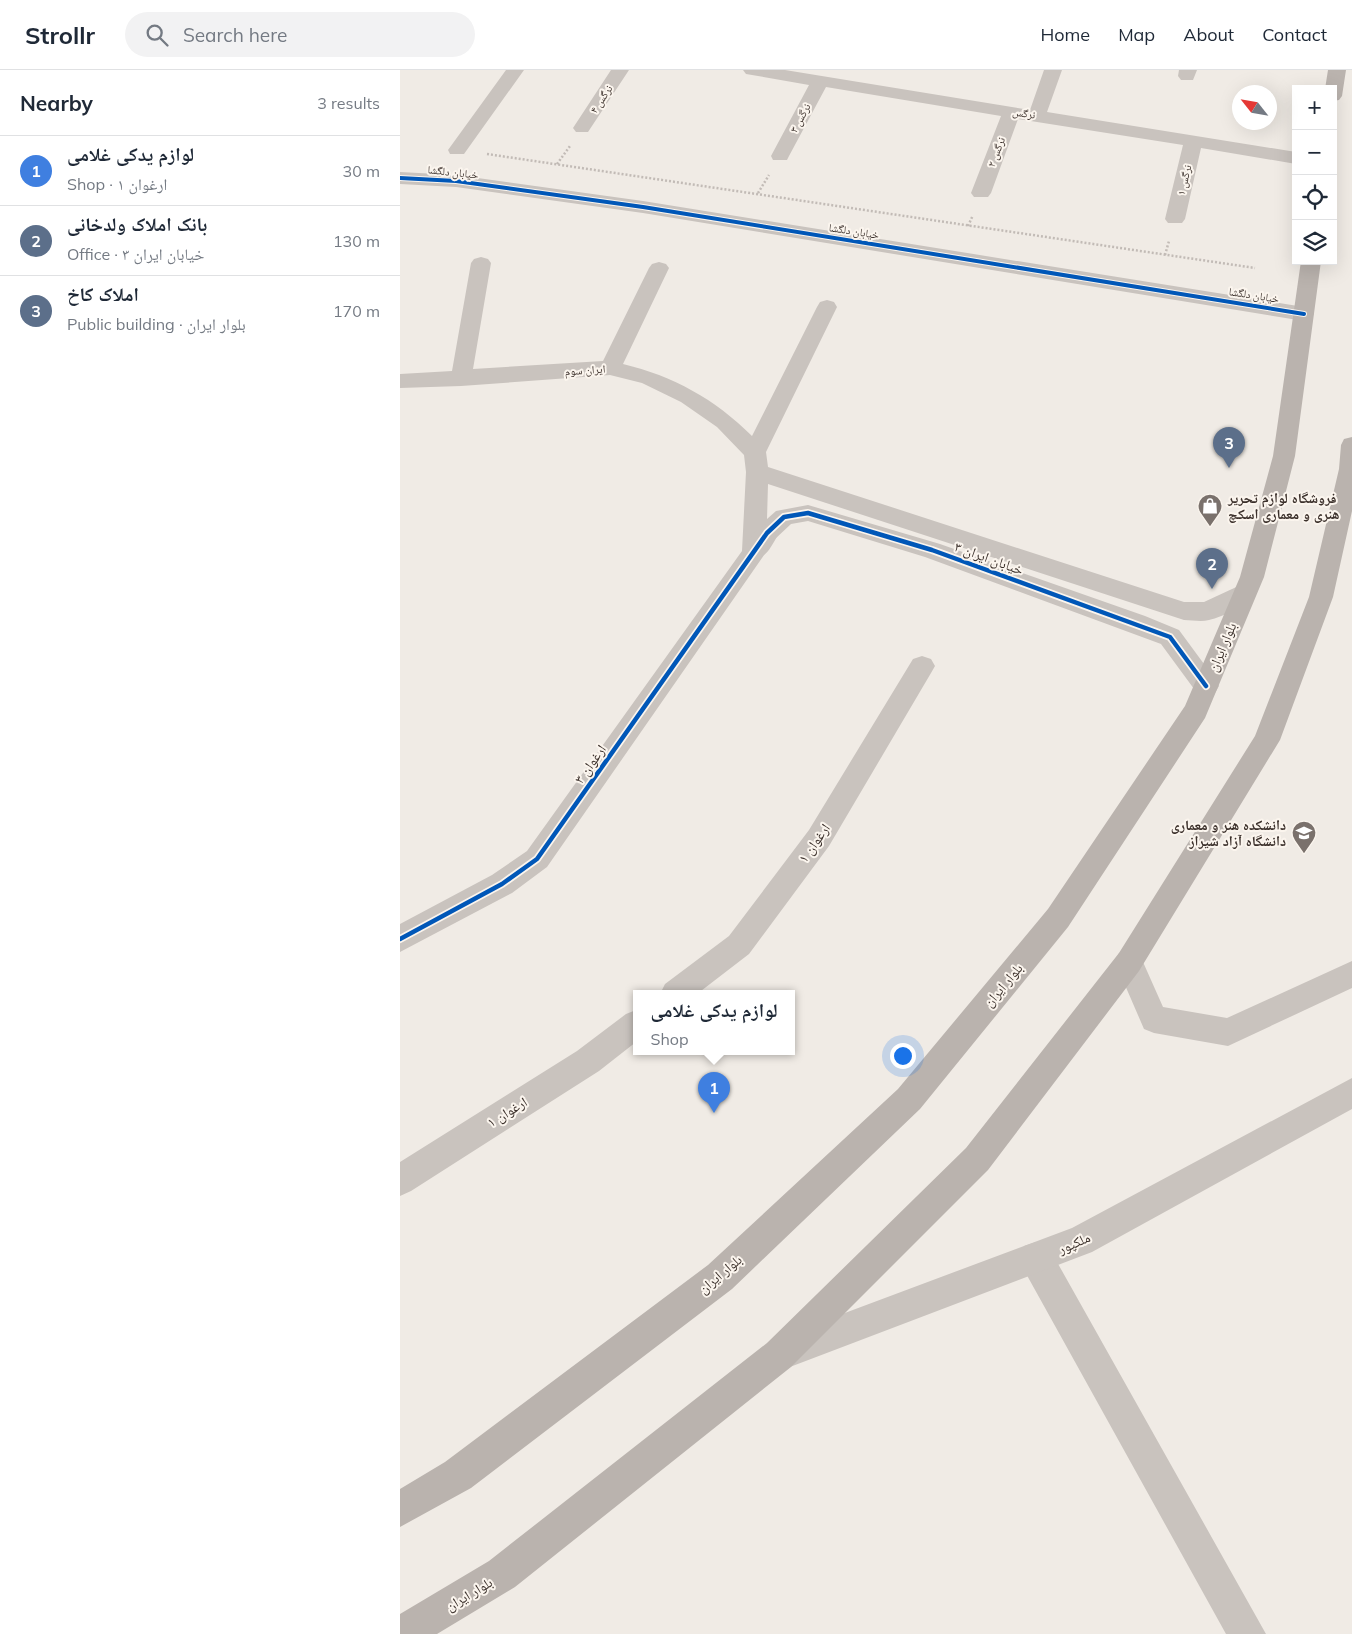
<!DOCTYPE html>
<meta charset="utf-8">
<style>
:root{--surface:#fff;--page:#f2f2f3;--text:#1f2937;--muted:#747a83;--line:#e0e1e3;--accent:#7a716c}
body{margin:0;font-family:Mulish,"Noto Naskh Arabic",sans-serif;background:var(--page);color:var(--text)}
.controls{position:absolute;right:15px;top:15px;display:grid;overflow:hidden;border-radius:0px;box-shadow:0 5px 20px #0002}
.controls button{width:45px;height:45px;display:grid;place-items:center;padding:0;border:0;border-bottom:1px solid var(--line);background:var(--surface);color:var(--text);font:25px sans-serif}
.compass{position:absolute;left:832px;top:15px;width:45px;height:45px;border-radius:50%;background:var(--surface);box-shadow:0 5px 20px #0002;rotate:301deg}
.you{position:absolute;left:502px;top:985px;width:18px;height:18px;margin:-12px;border:4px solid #fff;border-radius:50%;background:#1a73e8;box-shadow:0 0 0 8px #1a73e833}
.badge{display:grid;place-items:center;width:32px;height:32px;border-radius:50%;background:var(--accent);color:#fff;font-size:16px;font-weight:700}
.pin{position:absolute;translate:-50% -41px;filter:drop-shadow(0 1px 2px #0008)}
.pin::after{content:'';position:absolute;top:26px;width:18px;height:15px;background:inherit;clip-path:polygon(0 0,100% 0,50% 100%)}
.popup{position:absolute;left:233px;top:920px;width:162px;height:65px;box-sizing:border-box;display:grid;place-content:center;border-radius:0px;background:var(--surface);filter:drop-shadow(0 1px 4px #0005);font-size:16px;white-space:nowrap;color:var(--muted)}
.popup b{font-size:19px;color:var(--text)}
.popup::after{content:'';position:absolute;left:50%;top:100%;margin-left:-10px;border:10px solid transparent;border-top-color:var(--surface)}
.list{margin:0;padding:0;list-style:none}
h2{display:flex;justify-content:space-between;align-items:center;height:65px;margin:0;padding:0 20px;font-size:21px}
h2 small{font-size:16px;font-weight:400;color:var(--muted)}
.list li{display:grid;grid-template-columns:32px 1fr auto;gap:15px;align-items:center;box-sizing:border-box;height:70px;padding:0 20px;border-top:1px solid var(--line)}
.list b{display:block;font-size:19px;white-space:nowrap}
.list p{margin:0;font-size:16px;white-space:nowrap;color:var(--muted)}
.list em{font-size:16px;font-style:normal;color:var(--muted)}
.icon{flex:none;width:28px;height:28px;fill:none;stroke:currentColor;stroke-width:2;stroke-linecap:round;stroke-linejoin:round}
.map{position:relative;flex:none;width:952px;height:1564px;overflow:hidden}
header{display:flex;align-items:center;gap:30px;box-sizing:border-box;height:70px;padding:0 25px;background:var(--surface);border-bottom:1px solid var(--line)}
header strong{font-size:24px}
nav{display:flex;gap:28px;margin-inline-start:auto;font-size:18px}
.search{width:350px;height:45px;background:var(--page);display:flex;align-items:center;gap:12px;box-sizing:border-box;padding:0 18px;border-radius:28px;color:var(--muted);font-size:19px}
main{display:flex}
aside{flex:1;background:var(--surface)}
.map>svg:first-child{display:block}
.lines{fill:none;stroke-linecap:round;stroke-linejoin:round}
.path{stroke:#c2bbb6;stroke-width:2.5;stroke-dasharray:2 2;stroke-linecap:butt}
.minor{fill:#c9c3be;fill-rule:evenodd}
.tertiary{fill:#c9c3be;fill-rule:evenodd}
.secondary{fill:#bab3ae;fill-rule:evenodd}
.cycleway-far1-casing{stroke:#fbf5ee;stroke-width:6}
.cycleway-casing{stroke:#fbf5ee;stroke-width:8}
.cycleway-far1{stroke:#0057b8;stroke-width:4}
.cycleway{stroke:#0057b8;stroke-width:4.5}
.labels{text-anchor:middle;stroke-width:4;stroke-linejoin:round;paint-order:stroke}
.far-street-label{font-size:11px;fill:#3b302b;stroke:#fbf5ee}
.poi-label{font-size:14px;font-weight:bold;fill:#3b302b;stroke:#fbf5ee;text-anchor:start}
.street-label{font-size:14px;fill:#3b302b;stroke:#fbf5ee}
</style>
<header>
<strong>Strollr</strong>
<div class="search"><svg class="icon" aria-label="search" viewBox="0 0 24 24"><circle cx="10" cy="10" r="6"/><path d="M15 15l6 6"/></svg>Search here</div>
<nav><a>Home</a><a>Map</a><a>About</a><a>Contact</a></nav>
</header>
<main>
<aside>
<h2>Nearby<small>3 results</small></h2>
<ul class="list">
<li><span class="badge" style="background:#3f7fe0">1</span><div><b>لوازم یدکی غلامی</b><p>Shop · ارغوان ۱</p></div><em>30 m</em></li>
<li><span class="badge" style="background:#5c6f8a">2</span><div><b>بانک املاک ولدخانی</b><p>Office · خیابان ایران ۳</p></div><em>130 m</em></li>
<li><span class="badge" style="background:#5c6f8a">3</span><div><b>املاک کاخ</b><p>Public building · بلوار ایران</p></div><em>170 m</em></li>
</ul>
</aside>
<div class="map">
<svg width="952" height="1564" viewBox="0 0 952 1564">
<rect width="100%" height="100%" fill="#f0ebe5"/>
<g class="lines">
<path class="path" d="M87,84l768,114
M157,94l13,-18
M358,123l11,-18
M568,156l5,-11
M765,185l4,-14"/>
<path class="minor" d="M106,0h18l-60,84h-14l-2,-4z
M211,0h18l-41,62h-12l-3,-4z
M343,0h42l245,40 14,-40h18l-15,42 249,40v12l-95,-16 -16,71 -3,4h-14l-3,-4 18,-74 -165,-26 -27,74 -3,4h-14l-3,-4 30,-77 -175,-29 -37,69 -2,4h-14l-2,-4 38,-71 -57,-10 -6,-1z
M779,0h18l-4,10h-12l-3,-4z
M81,187l7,2 3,4 -18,106 130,-8 46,-93 3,-4 7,-2 7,2 3,4 -46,96c50,12 92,35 129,72l65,-129 3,-5 7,-2 7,2 3,5 -71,145 2,15 416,135h20l41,-19 9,2 3,7c-7,12 -34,25 -48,28 -8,2 -17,0 -25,0l-416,-136 -1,35 9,-8 32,-6 132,39 205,72 34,14 36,49 4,7 -4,7 -9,3 -9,-3 -36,-49 -236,-87 -117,-36 -17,3 -16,15 -9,2v11l-4,6 -215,309 -35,26 -112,59v-28l92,-49 35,-24 215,-300 4,-79 -2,-17 -27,-28 -36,-25 -39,-19 -32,-8 -149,11 -61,2v-14l52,-3 19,-108 3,-4z
M522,586l9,3 4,7 -4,7 -102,173 -80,108 -52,40h-37l5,-10 64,-48 80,-106 104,-171z
M236,940v32l-37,29 -188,120 -11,5v-34l177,-111 49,-37z
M636,1172l12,4 218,388h-40l-202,-364 -4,-12 4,-12z"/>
<path class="tertiary" d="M0,102l56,3 187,26 661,106 7,2 3,5 -3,5 -7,2 -661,-108 -187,-26 -56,-3z
M367,454l8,3 4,6c-8,14 -15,31 -33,25l-4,-6c6,-11 13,-24 25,-28z
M729,879l10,4 24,54 64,11 125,-57v27l-124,58 -74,-13 -10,-4 -29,-67 4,-9z
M952,1008v31l-260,143 -310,118 -12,-5 -5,-12 5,-12 302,-113z"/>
<path class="secondary" d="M928,0h18l-4,26 -3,4 -6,1v-12h-8z
M901,191h20l-26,195 -31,121 -59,141 -137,209 -148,182 -188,180 -261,199 -71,39v-38l45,-27 263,-197 190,-176 150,-180 137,-203 55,-129 33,-121z
M952,367v74l-19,86 -53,143 -141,231 -151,199 -197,197 -276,220 -78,47h-37v-20l89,-53 278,-218 199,-195 153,-195 136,-217 54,-139 30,-128 2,-24 3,-6z"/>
<defs>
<path id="cycleway-far1" d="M0,108l56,3 187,26 661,107"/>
<path id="cycleway" d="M0,869l102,-55 35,-25 230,-326 17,-16 24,-4 124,37 238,87 36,49"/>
</defs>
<use href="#cycleway-far1" class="cycleway-far1-casing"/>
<use href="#cycleway" class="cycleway-casing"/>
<use href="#cycleway-far1" class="cycleway-far1"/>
<use href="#cycleway" class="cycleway"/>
</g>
<defs>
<symbol id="shop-pin" viewBox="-11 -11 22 30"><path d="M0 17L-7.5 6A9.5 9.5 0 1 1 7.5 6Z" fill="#7a716c" stroke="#fbf5ee"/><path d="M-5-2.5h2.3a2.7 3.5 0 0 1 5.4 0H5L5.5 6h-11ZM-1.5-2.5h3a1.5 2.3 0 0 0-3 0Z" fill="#fff"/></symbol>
<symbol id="university-pin" viewBox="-11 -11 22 30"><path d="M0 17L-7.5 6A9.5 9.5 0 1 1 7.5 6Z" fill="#7a716c" stroke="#fbf5ee"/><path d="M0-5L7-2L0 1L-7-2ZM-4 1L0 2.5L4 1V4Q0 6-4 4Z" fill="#fff"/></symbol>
</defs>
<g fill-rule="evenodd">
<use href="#shop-pin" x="796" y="422" width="28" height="38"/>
<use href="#university-pin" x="890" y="749" width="28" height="38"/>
</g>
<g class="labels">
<g class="far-street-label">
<text transform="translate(201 29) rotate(-57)" y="4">نرگس ۴</text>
<text transform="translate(624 43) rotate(9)" y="4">نرگس</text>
<text transform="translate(400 48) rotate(-62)" y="4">نرگس ۳</text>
<text transform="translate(596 82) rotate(-69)" y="4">نرگس ۲</text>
<text transform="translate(53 102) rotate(6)" y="4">خیابان دلگشا</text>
<text transform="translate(784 110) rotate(-77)" y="4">نرگس ۱</text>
<text transform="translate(454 161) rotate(9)" y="4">خیابان دلگشا</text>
<text transform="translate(854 225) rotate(9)" y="4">خیابان دلگشا</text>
<text transform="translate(185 300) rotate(-4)" y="4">ایران سوم</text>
</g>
<g class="poi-label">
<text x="828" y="433">فروشگاه لوازم تحریر<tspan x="828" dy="16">هنری و معماری اسکچ</tspan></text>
<text x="886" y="760" text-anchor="end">دانشکده هنر و معماری<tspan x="886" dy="16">دانشگاه آزاد شیراز</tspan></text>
</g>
<g class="street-label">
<text transform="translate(589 488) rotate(20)" y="5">خیابان ایران ۳</text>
<text transform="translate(822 577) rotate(-67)" y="5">بلوار ایران</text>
<text transform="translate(190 694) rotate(-55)" y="5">ارغوان ۳</text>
<text transform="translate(414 773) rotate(-55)" y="5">ارغوان ۱</text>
<text transform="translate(603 915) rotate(-50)" y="5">بلوار ایران</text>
<text transform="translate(107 1042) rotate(-32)" y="5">ارغوان ۱</text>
<text transform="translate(674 1173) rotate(-24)" y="5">ملکپور</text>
<text transform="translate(320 1204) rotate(-40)" y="5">بلوار ایران</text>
<text transform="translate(69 1524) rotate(-31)" y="5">بلوار ایران</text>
</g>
</g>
</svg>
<div class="controls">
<button>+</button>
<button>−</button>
<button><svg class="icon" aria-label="locate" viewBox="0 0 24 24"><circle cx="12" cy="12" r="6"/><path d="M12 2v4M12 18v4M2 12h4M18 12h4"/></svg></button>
<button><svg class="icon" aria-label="layers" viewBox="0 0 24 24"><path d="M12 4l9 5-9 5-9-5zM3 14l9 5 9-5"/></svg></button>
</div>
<svg class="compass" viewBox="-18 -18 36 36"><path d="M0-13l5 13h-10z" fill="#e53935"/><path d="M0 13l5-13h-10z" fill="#747a83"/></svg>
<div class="you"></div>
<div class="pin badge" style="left:314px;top:1043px;background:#3f7fe0">1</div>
<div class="popup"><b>لوازم یدکی غلامی</b>Shop</div>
<div class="pin badge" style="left:812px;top:519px;background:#5c6f8a">2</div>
<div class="pin badge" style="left:829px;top:398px;background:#5c6f8a">3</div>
</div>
</main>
